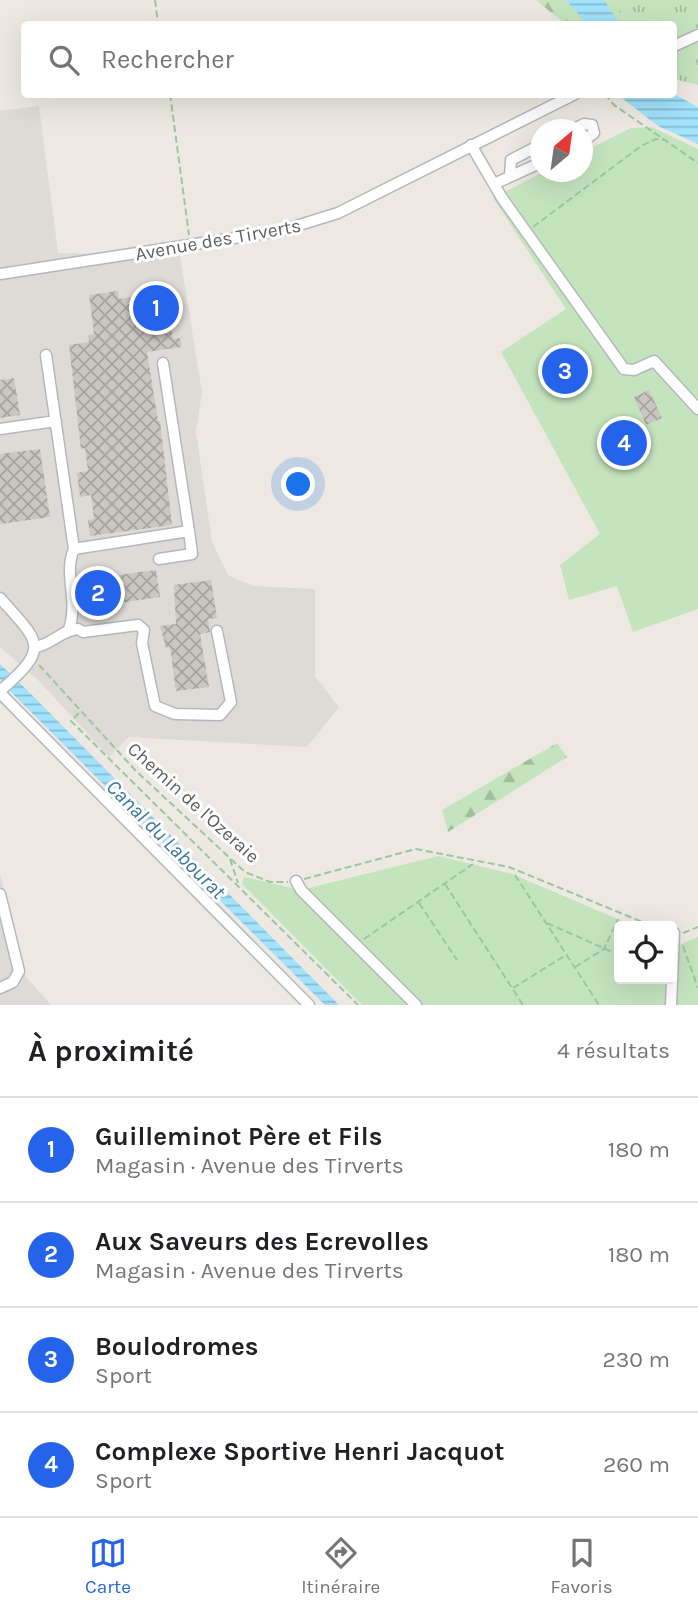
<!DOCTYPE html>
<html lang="fr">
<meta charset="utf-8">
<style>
:root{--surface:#fff;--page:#f2f2f2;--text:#202124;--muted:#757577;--line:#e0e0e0;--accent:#2563eb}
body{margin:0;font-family:Karla,sans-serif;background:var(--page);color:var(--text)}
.controls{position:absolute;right:21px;bottom:21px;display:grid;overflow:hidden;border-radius:7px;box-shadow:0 7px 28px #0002}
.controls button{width:63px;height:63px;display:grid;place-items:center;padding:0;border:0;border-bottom:2px solid var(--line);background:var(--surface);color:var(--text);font:35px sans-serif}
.compass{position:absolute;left:530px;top:119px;width:63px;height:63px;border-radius:50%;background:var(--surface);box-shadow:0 7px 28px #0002;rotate:29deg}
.you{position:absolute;left:299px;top:485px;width:24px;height:24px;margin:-18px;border:5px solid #fff;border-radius:50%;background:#1a73e8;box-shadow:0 0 0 10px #1a73e833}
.badge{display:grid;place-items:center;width:46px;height:46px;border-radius:50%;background:var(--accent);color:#fff;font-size:23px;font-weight:700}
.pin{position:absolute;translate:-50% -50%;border:4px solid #fff;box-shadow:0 2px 7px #0006}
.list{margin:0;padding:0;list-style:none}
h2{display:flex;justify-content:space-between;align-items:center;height:91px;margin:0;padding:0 28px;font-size:30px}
h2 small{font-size:23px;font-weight:400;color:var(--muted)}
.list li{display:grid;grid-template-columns:46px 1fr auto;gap:21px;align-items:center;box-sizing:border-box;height:105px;padding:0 28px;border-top:2px solid var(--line)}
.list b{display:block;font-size:26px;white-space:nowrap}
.list p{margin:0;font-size:23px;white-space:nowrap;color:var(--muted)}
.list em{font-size:23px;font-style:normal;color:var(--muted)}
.icon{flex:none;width:38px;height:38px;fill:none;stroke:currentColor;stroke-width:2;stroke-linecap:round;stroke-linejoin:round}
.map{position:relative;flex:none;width:698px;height:1005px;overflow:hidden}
.search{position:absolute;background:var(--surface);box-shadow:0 7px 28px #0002;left:21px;right:21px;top:21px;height:77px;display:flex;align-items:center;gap:18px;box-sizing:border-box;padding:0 24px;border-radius:7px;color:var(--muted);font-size:26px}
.sheet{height:511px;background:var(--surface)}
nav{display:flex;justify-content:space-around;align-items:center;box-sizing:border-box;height:98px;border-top:2px solid var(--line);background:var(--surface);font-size:19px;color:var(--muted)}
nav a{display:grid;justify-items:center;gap:4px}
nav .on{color:var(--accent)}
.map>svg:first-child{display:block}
.industrial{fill:#dedbd6}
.grass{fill:url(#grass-tufts)}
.forest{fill:url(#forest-firs)}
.green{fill:#c4e4be}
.water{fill:url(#water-rules)}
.building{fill:url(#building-cross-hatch)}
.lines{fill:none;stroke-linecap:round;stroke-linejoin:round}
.minor-casing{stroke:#b4b8bc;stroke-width:13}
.path{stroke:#99c7a0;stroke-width:2;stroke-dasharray:7 3.5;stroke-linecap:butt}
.minor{stroke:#fff;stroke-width:10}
.labels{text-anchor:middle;stroke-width:6;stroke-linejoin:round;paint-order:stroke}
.street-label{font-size:19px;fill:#5a5f62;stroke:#fff}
.water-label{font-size:21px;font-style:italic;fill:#3b789c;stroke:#fff}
</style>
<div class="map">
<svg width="698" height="1005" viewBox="0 0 698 1005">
<defs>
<pattern id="grass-tufts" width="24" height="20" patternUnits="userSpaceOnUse" patternTransform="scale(1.75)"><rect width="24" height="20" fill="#c4e4be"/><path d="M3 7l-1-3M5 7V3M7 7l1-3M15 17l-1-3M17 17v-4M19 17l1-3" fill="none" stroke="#a2bc9e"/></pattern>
<pattern id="forest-firs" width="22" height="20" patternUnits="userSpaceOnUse" patternTransform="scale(1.75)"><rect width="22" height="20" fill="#c4e4be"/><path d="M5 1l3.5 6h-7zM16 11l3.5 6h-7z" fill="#a2bc9e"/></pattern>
<pattern id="water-rules" width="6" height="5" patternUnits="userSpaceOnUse" patternTransform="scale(1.75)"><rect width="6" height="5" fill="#a2e2fc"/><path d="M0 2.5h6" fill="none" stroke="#87bacf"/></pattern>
<pattern id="building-cross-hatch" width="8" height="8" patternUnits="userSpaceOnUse" patternTransform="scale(1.75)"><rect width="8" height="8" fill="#cac6c1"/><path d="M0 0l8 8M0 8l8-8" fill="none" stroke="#a7a4a0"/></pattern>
</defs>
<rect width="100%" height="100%" fill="#ede9e2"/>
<path class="industrial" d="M39,106l19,147 122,3 22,136 -6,40 16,110 16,33 25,11 62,3v87l24,31 -32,40 -178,-10 -20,20 -70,-76 -39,-34v-536z
M0,874l26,103 25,28h-51z"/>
<path class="grass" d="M614,0h84v85l-24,-6v-55h-46z"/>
<path class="forest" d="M536,0h78l14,24h-63z
M557,743l10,14 -119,75 -6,-22z"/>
<path class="green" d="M652,127l46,22v460l-65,23 -16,-46 -48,14 -9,-35 40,-31 -99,-182 65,-43 -73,-111 50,-26h39l1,-20 48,-24z
M438,856l74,18 122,52h-15v53h53v-37l7,3 19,-8v68h-336l-120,-121 2,-7 57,13z"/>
<path class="water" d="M566,0h38l16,24h-33z
M674,94l24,13v37l-40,-18 -40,-31z
M0,664l25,24 314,317h-14l-314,-313 -11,-13z"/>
<path class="building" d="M118,291l1,8 47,-6 7,46 7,-1 2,9 -35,5 11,69h2l12,104 -82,11 -2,-16 6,-1 -3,-24 -11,2 -3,-24 11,-2 -3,-23 -4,1 -12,-104 20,-3 -1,-7 6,-1 -5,-39z
M14,378l6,37 -20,3v-38z
M649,390l13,28 -16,7 -12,-28z
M40,449l10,68 -50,7v-70z
M156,570l4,27 -68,10 -4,-28z
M211,580l6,38 -9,1 2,13 -10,2 9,53 -33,4 -6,-44 -4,1 -6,-22 16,-2 -2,-39z"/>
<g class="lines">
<defs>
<path id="minor" d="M674,46l24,-11
M572,130l12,-6 8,1 2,8 -12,9
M471,145l31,53 122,171 10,1 20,-9 44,48
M510,176l1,-16 29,-15
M494,184l46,-21
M0,274l280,-43 58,-18 237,-119
M46,355l28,194c-11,25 5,51 -5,80
M0,429l56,-8
M74,549l115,-18 -26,-168
M159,559l33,-5 -3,-23
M0,598c40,45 51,49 0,93
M36,647c16,-3 26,-17 42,-18l5,3 55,-7 6,5 -2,13 13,63 20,8 45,1 11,-13 -14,-71
M0,693l309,312
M296,881l5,9 115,115
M0,894l19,77 -6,11 -13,6
M671,1005l3,-72"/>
</defs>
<use href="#minor" class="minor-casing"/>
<path class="path" d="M155,0l3,24
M170,94l19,141
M605,94l9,11 84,58
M533,227l108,-81 15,-7 8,1
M39,665l97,106 109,101 25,10h18
M79,713l-8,8 287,284
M230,859l8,24
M515,875l84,130
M304,879l112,-30 93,18 143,59
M445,884l78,121
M419,903l38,57
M547,923l72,32
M683,933l15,-6
M364,939l109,-75
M683,946l15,42
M575,967l29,-18 14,-30
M513,988l53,-33"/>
<use href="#minor" class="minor"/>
</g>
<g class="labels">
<g class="street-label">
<text transform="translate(218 239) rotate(-10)" y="7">Avenue des Tirverts</text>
<text transform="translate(194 802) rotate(42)" y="7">Chemin de l'Ozeraie</text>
</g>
<g class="water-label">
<text transform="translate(166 839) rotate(45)" y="7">Canal du Labourat</text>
</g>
</g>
</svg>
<div class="controls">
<button><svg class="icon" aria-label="locate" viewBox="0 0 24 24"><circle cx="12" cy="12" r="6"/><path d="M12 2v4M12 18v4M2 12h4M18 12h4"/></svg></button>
</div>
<svg class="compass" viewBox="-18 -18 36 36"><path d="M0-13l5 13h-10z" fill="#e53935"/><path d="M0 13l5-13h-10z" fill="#757577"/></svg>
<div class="you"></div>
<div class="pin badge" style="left:156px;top:308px">1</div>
<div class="pin badge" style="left:98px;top:593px">2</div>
<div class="pin badge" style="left:565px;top:371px">3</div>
<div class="pin badge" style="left:624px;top:443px">4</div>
<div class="search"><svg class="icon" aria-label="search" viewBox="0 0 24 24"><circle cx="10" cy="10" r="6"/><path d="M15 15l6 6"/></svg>Rechercher</div>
</div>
<section class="sheet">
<h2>À proximité<small>4 résultats</small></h2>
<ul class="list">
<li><span class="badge">1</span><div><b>Guilleminot Père et Fils</b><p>Magasin · Avenue des Tirverts</p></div><em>180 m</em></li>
<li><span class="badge">2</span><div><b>Aux Saveurs des Ecrevolles</b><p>Magasin · Avenue des Tirverts</p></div><em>180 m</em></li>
<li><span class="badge">3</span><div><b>Boulodromes</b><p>Sport</p></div><em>230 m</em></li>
<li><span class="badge">4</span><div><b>Complexe Sportive Henri Jacquot</b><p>Sport</p></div><em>260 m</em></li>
</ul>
</section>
<nav>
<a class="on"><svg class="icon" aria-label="map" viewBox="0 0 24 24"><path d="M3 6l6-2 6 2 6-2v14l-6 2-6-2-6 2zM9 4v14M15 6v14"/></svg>Carte</a>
<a><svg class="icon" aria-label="directions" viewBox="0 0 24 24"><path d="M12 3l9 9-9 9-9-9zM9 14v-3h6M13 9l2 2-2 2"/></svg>Itinéraire</a>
<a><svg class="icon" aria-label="saved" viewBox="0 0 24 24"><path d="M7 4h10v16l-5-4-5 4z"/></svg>Favoris</a>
</nav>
